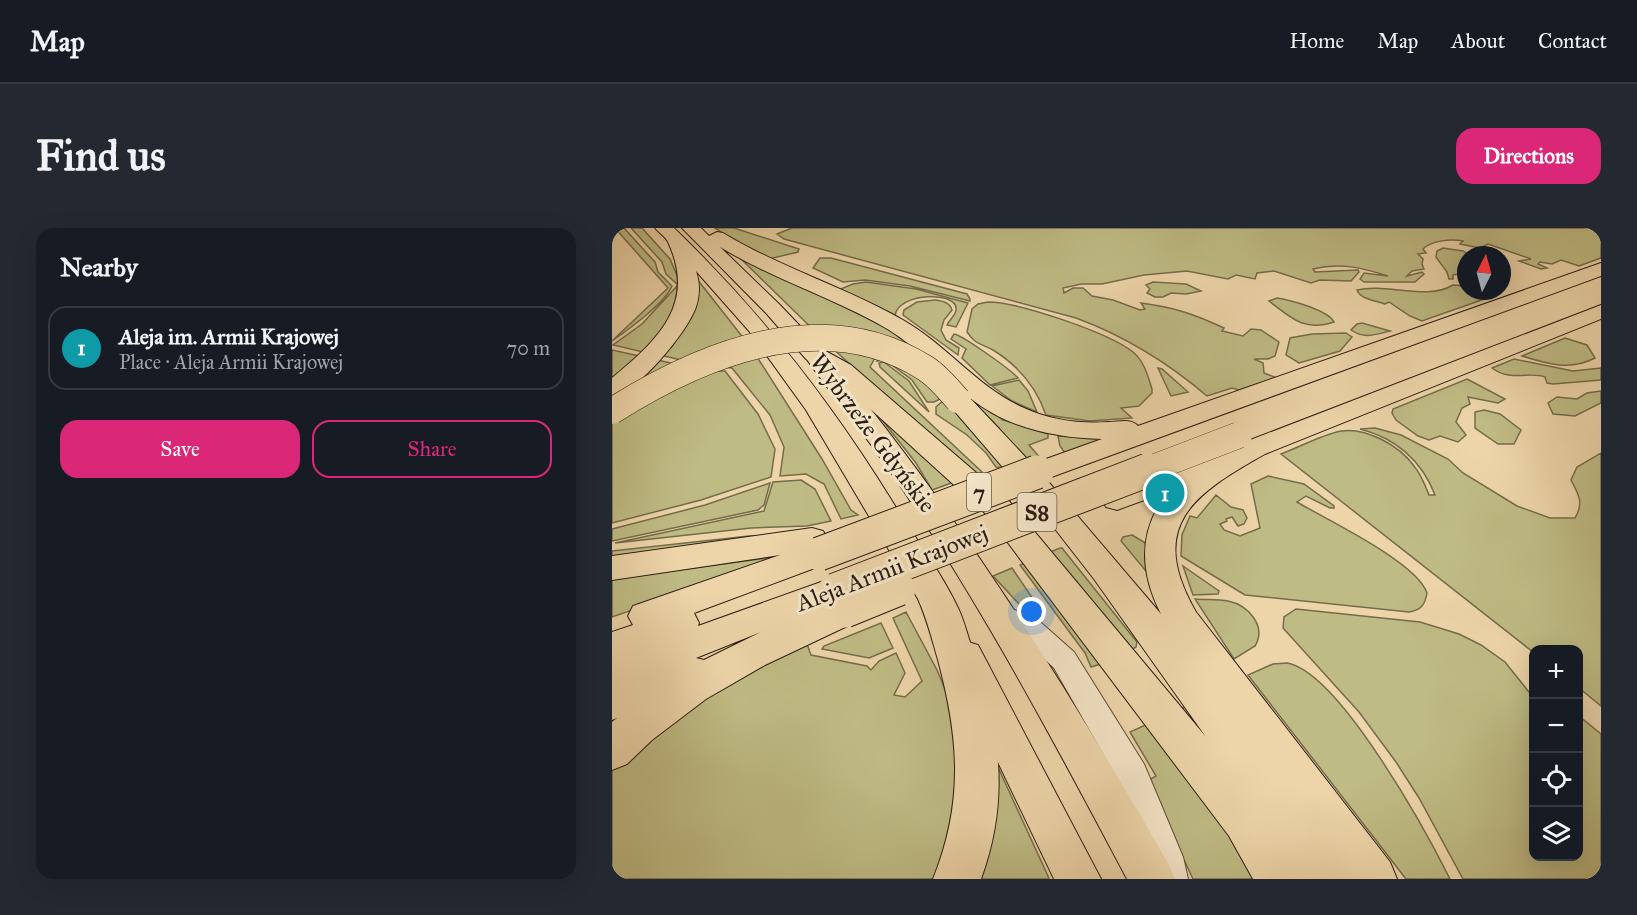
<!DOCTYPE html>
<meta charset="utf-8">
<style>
:root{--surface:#171b24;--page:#242831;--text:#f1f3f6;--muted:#9ea1a6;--line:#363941;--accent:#db2777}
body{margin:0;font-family:"IM FELL Great Primer",serif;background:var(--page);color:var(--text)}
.controls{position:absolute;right:18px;bottom:18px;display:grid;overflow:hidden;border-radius:12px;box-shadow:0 6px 24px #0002}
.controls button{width:54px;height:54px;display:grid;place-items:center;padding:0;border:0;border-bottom:2px solid var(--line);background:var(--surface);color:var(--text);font:30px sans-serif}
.compass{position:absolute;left:845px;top:18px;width:54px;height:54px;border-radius:50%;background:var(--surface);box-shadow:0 6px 24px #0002;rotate:6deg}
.you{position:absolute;left:420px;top:384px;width:21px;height:21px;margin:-15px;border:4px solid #fff;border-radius:50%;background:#1a73e8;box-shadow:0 0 0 9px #1a73e833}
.badge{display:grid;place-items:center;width:39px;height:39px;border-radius:50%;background:var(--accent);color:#fff;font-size:20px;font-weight:700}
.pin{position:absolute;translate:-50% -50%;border:3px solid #fff;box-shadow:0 2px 6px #0006}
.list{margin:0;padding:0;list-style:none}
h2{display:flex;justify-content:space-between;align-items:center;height:78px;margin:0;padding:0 24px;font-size:26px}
h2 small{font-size:20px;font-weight:400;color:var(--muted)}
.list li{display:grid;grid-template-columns:39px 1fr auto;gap:18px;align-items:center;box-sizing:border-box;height:84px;margin:0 12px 12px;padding:0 12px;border:2px solid var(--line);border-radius:18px}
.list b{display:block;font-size:22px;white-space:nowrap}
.list p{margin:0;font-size:20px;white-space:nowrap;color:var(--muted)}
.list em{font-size:20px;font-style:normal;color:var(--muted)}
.actions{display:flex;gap:12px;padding:18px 24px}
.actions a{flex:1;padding:14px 0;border:2px solid var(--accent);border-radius:18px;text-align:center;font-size:21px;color:var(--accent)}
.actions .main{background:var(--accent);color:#fff}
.icon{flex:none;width:33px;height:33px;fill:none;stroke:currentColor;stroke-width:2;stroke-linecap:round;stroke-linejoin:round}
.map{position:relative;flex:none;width:989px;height:651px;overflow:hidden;border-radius:18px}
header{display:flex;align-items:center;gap:36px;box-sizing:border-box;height:84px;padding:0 30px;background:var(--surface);border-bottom:2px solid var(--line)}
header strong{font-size:28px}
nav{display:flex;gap:33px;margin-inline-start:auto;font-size:21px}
.intro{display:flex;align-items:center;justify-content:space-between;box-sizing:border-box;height:144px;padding:0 36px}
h1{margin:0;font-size:42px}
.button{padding:15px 27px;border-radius:18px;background:var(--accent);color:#fff;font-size:21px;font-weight:700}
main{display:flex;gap:36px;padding:0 36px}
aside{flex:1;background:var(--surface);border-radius:18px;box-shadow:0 6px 24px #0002}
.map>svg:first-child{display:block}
.green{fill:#bfbb84;stroke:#756c4b;stroke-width:1.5}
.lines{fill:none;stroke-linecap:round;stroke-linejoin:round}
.minor-casing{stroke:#5c4b38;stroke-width:2}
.major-casing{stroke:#2b1d12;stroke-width:2}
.highway-casing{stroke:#2b1d12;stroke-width:2}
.minor{fill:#f3e4c7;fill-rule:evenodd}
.major{fill:#edd5a9;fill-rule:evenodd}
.highway{fill:#edd5a9;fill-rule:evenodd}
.highway-bridge-far1-casing{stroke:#2b1d12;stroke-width:27;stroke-linecap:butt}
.highway-bridge-casing{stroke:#2b1d12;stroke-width:35;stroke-linecap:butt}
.highway-bridge-far1{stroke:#edd5a9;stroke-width:26}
.highway-bridge{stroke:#edd5a9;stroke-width:33}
.labels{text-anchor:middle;stroke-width:6;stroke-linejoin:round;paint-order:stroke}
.shield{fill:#f3e4c7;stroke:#675948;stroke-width:1.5}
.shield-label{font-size:22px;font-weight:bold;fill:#2b1d12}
.street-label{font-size:24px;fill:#2b1d12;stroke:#f3e4c7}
</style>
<header>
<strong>Map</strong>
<nav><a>Home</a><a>Map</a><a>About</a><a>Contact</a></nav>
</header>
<div class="intro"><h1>Find us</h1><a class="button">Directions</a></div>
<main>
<aside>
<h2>Nearby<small></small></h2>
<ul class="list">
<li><span class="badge" style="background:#0f9aa8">1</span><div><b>Aleja im. Armii Krajowej</b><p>Place · Aleja Armii Krajowej</p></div><em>70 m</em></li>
</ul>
<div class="actions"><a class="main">Save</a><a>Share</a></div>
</aside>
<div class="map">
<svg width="989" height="651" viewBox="0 0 989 651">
<rect width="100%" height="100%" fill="#edd5a9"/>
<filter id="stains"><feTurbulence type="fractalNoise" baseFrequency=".00333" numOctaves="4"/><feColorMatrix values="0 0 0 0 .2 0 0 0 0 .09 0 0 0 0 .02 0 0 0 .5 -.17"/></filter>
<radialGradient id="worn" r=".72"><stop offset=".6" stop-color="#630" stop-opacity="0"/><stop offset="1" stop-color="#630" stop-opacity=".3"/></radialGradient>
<path class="green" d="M3,0h9l31,34 3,10 14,14c-7,17 -44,44 -60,55l56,-53z
M19,0h11l28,31 11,26 -7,30 -31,37 -30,-7 29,-21 36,-39 -12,-11 -4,-12z
M103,0h19l65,21 -1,3 -29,7 -31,-16z
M180,0h809v30l-22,8 -18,-6 -9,4 -12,-2 -2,2 9,4 -6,1 -22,-8 12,-2 -43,-15 -8,4 -20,-4 3,-3c-12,-2 -31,-1 -40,8l3,4 -8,1 5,5 -1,5 2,5 -12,2 -5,5 15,-4 2,2 -9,8h-51l-4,-3 4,-6 24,3c-25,-8 -48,-14 -75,-7l2,3 43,-2 1,2 -8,9 -31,-1 -9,3 -37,-12 -17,2 -2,6 -19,-4 -8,4 -41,-8 -43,4 -42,9h-21l-18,4 1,5 9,-5h10l9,8 21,4 27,10 5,-1 -4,-6c32,4 53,11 83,25l-2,3 21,5 8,-7 10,1 18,12 -4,14 -7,3h-14l9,4 1,10 13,5 -38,12 -7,-2 -25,8c-40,-34 -82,-60 -131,-78l-292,-79 -7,-5z
M831,20l20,3 6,4h-3v13h-8l1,6 -6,1v4h-4l-2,-7 -11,-15 1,-6z
M126,28l152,70 42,33 -56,-3 -6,11 112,105 -8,3 -142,-127z
M208,30h11l136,36 3,5v2l-60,-15 -45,-6 -22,2 -30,-14z
M85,51l55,70 70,110 29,51 7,5 -17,4 -17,-35 -18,-10 -26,2 4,-29 -14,-32 -38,-47 -30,-3 -42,-10z
M254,54l50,7 52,14 -12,24 -9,-2c2,-5 9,-10 9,-15 3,-19 -57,-18 -61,5l5,7 -62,-32 15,-6z
M541,54l33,2 15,7 -15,3 -15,-1 -8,4h-8l-8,-4 3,-4 -4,-4z
M841,57l13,1v5h19l8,5 -71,25 -12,-5 -21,-14 -4,2c-10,-4 -24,-4 -28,-14 30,-7 70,11 96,-5z
M665,70c13,2 51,12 57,24 -30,10 -43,-4 -65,-21z
M323,72c7,1 15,2 17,10l-8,10 -3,10 5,10 13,8 -1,7 -55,-40 1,-5 13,-8z
M376,74c31,0 121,31 145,50 11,9 15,24 19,37v4l-13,13 -18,2 11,10 -42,3 -44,-6c-10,-29 -27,-49 -53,-65 -13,-7 -17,-5 -26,-18l5,-23 6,-5z
M750,95l28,8c-15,4 -26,8 -39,-1l6,-6z
M734,105l6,4 -12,14 -41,12 -13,-8 4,-17 22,-4z
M342,106c8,1 56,35 64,44l-28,7 -28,-27 4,-9 -15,-10z
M953,110l22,7 8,13c-25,13 -47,6 -73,-2z
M0,122l95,21h18l33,43 17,35 -4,28 -70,23 -89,23z
M268,129l21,5 43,35 -10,5h-7l-15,-22 -27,-20 -8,1z
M902,131l59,12 28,-3v12l-48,4 -6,-1 -2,-6c-14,-6 -35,5 -53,-9z
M272,134l25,19 20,31 -49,-45 -1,-4z
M546,140l4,1 26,23 -17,4z
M855,151l38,20 -7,4 -30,-6 2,7 -8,4 -6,14 10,13 -8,7 -18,-6 -11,4 -11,-4 -22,-16 -4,-7 1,-4z
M407,152l9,11 9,21 -25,-11 -20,-15z
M989,163v12l-26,13 -22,-2 -5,-11 9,-6 20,2 10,-6z
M356,168l35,24 45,14v4l-19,7 13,15 -15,4 -28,-36z
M333,171l67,70 -16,-2 -10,-14 -19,-18 -31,-21v-7z
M260,179l85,74 -25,9 -16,-27z
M872,182l16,4 21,16 -7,14h-16l-23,-16v-16z
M763,200l26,7 47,24 15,14 54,33 33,12h25c9,-15 4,-23 -4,-38l6,-13 24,-14v253l-22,-18 -1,-38h-45v2l-252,-198c19,-7 40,-19 60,-23 25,-4 59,15 73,35 7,8 11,19 15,29h6c-13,-34 -39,-57 -75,-66z
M446,208l48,3 -41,14 -5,-7z
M656,248l36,8 30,22v2h-4l-24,-12 -9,6c28,17 120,60 130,91 -2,12 -6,17 -18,19l-164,-17 -64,-39 1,-21 8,-19 7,2 19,-23 15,12 12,3 4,8 -3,6 -6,2 -6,-9 -6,2 1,2 -7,3 4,6 16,6 20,-8 -9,-44z
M189,252l14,9 16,32 -24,5 -56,2 -136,15 149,-32 9,-29z
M158,255l-6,22 -6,5 -146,31v-12l93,-24z
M520,307l15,9 3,32 -29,-35 2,-4z
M137,308h46l-183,23v-8z
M448,320h2l75,94 -1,5 -5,3 -81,-98z
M171,328v2l-171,59v-38z
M417,333l75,102 -13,4 -6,-14 -65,-88z
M571,338l36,25 -1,3 -25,1z
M400,340l21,31 -13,6 -27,-29z
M583,371c11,1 22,0 33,2 20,4 39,25 27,45l-21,13z
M684,381l124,13 39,12 22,11 24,17 28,35v159h45l1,-140 22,18v145h-138l-44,-81 -23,-36 -37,-50 -76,-84 1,-11z
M294,384l31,58 10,24 17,79 -27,106h-325v-134l90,-54 105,-47 4,11 56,11 4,4 8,-9 17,-8 9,20 -11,22 11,2 17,-16 -29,-63z
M269,395l12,25 -24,10 -47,-9 2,-3z
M675,435c52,9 139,168 163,216h-44l-158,-204 25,-11z
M579,476l114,175h-112l-46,-98 9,-5 -26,-44z
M385,537l51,111 1,3h-77z"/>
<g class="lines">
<defs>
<path id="minor" d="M386,375l40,17 36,32 70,112 39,93 5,22h-36l-3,-22 -29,-74 -66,-115 -34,-32 -31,-16 -4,-7 4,-7z"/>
<path id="major" d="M202,119l8,2c133,158 243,335 346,514l7,16h-48c-72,-136 -145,-273 -232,-401 -29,-43 -63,-82 -92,-124l3,-5z
M353,413l13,4 123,234h-47l-107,-223 5,-11z"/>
<path id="highway" d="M43,0h19c86,83 155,171 218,273 22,36 49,70 67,109 7,16 11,34 17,51 25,77 33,141 5,218h-48c31,-77 26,-140 5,-219 -6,-21 -11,-41 -20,-61l-112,-189 -57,-79 -53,-60c4,12 4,24 0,36 -9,26 -58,84 -84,91v-20c46,-38 85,-74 56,-136 -2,-5 -9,-9 -13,-14z
M70,0h19l8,8 8,-4 6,1c58,35 122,54 180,87 44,25 75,68 121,88 26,12 56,16 84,14 11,0 23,-4 30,4l463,-163v13l-555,203 115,135c-22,-43 -23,-85 8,-123l-52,19 -11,-3 -4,-7 4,-7 139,-51 356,-137v14l-336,135c-71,40 -119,71 -69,158l194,250 7,17h-144l-24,-43 -242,-321 -154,-140 -27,-16 -40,-46zM108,19c54,33 115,51 169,83 29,18 51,43 77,64l-8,-2 -9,3 -4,5 103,120 46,59 112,158 -197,-236 -158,-136 -29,-16 -42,-44zM357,169c37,31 86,41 133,42l-70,25z
M200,300l11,3 5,8 -3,5 6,2 5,8 -5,8 -137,51 5,10 -1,3 137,-49 12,4 5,9 -4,8 10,3 5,10 -5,10 -93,44 -59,34 -54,41 -25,24 -15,6v-48l5,-4 -5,2v-88l21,-7 -5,-9 5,-10 147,-51 -168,25v-24zM149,404l-57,28 -8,-2z"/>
</defs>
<use href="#minor" class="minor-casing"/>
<use href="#major" class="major-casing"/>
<use href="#highway" class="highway-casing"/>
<use href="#minor" class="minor"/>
<use href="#major" class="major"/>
<use href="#highway" class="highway"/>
<defs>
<path id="highway-bridge-far1" d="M0,183c92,-58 212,-107 313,-43 13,8 23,21 33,32
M533,243l94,-36"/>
<path id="highway-bridge" d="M207,326l218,-82
M223,362l313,-120
M233,383l54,-22"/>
</defs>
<use href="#highway-bridge-far1" class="highway-bridge-far1-casing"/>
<use href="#highway-bridge" class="highway-bridge-casing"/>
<use href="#highway-bridge-far1" class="highway-bridge-far1"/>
<use href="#highway-bridge" class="highway-bridge"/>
</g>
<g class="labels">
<g class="shield">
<rect x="355" y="245" width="24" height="38" rx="4.5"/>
<rect x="405.5" y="265" width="39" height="38" rx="4.5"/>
</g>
<g class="shield-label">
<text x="367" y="272">7</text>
<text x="425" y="292">S8</text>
</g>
<g class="street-label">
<text transform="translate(261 205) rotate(53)" y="8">Wybrzeże Gdyńskie</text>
<text transform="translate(280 340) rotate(-21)" y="8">Aleja Armii Krajowej</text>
</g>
</g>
<rect width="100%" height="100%" filter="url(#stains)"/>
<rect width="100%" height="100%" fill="url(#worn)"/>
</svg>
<div class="controls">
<button>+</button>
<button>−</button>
<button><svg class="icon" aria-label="locate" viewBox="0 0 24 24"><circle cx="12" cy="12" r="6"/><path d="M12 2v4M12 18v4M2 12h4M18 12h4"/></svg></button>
<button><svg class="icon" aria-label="layers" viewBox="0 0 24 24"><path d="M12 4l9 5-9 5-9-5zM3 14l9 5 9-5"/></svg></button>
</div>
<svg class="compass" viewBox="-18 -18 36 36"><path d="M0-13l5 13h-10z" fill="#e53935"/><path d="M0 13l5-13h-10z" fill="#9ea1a6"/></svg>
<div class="you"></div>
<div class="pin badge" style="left:553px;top:265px;background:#0f9aa8">1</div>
</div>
</main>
